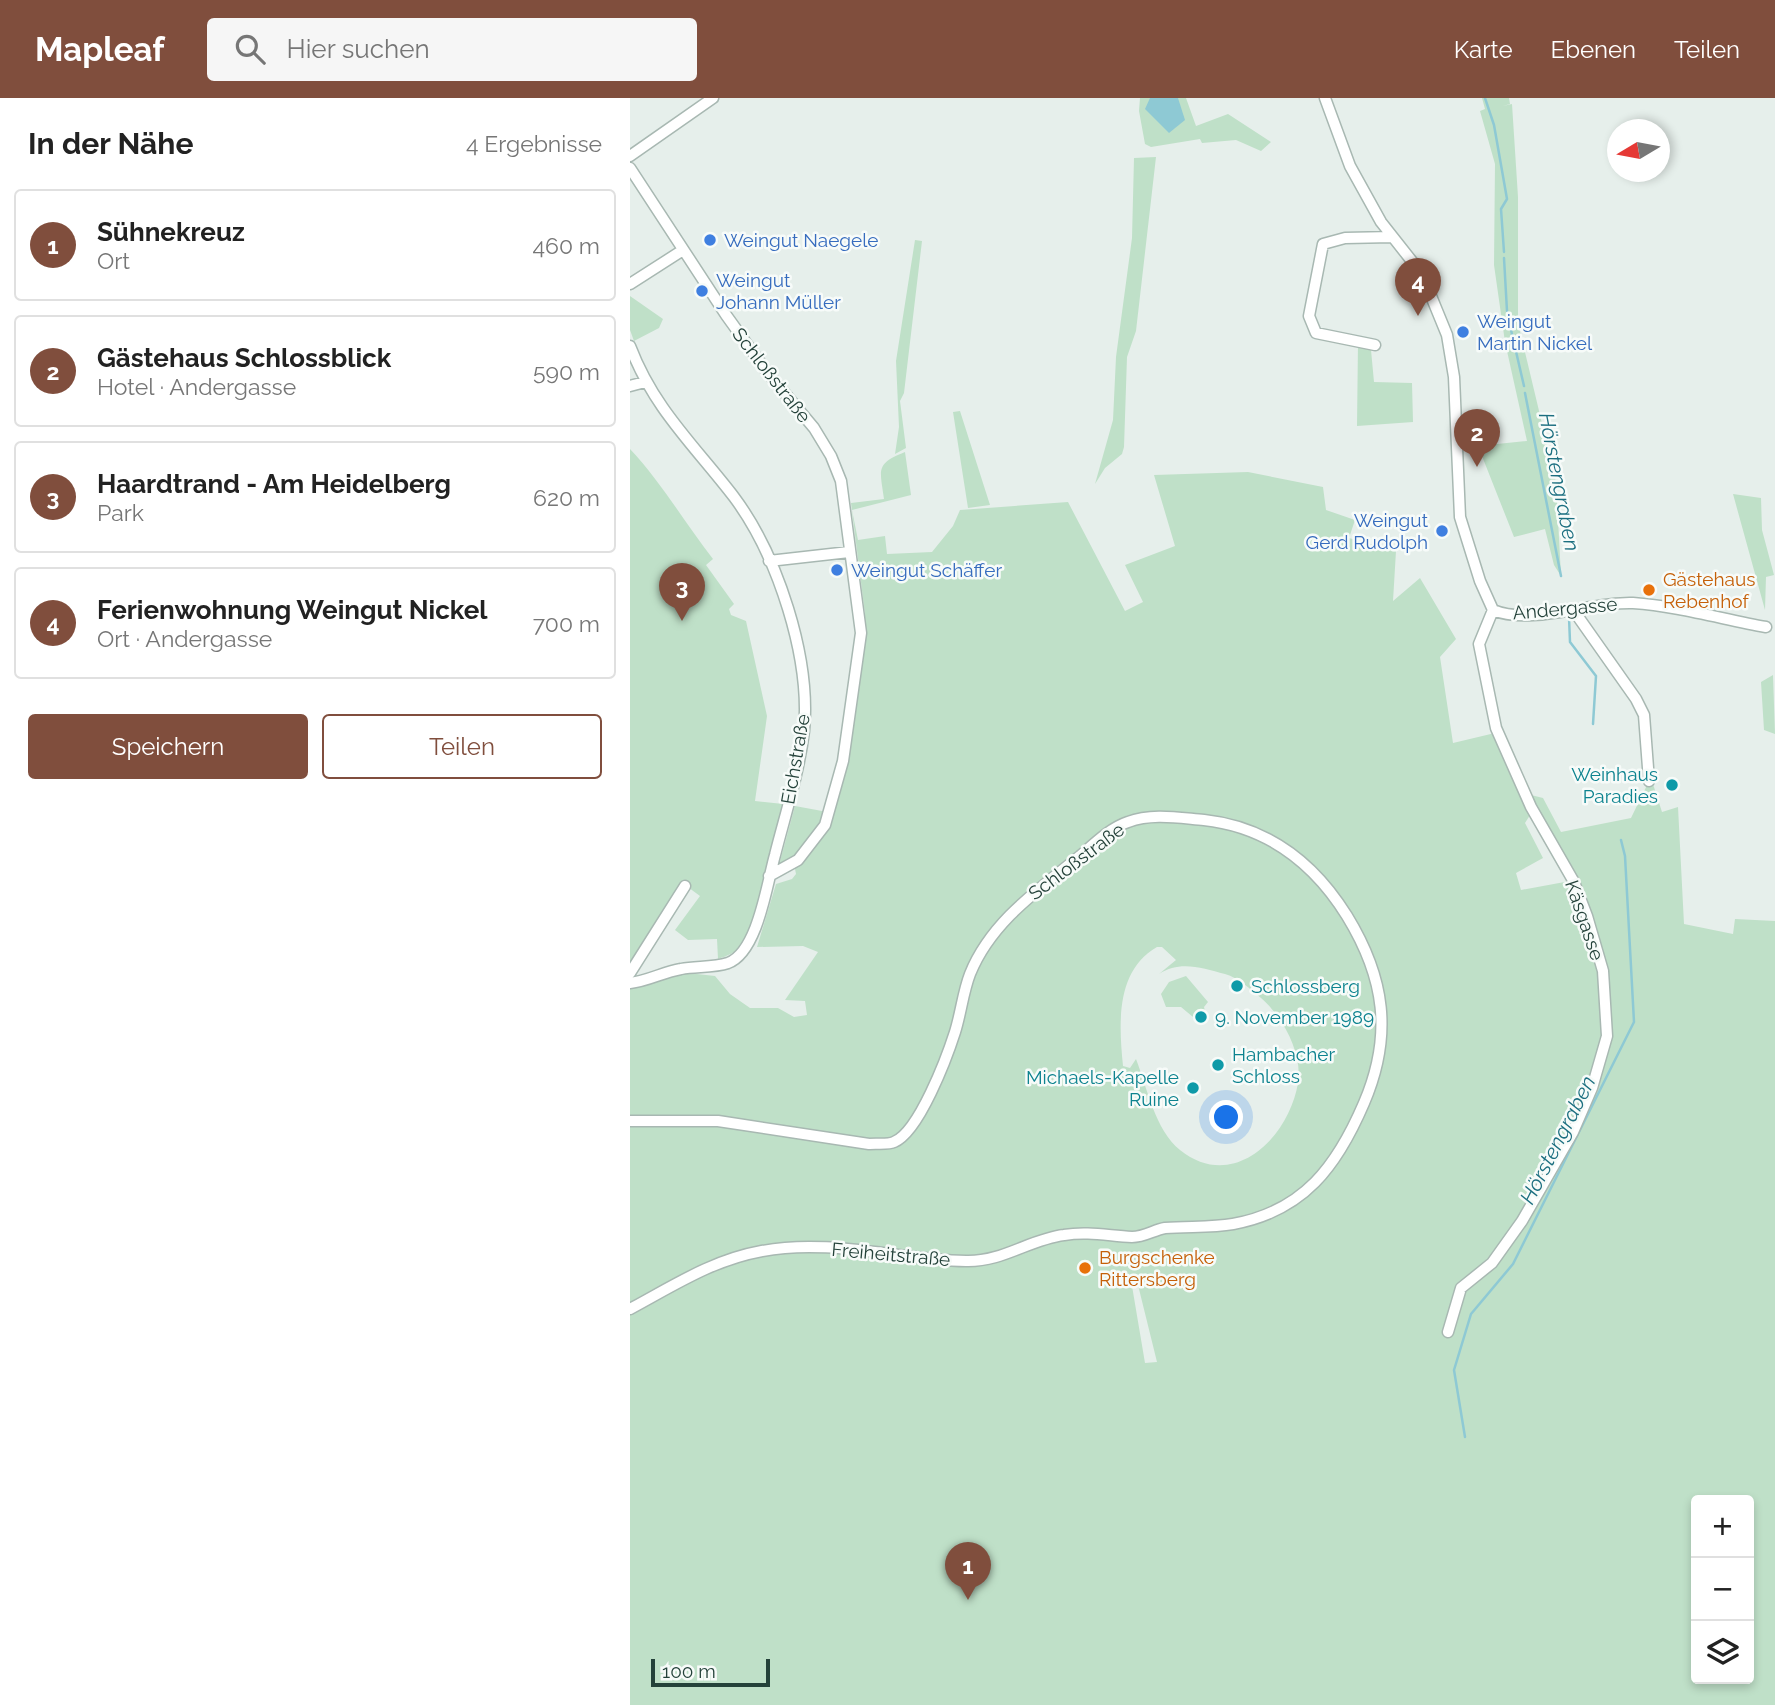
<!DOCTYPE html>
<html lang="de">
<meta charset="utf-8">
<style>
:root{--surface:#fff;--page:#f6f6f6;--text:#222;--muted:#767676;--line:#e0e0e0;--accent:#804e3d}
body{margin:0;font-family:Raleway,sans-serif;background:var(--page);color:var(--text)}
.controls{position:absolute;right:21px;bottom:21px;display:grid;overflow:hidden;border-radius:7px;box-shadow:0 4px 10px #0003}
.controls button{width:63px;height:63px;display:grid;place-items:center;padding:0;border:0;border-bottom:2px solid var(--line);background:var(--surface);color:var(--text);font:35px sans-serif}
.compass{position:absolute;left:977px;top:21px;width:63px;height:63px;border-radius:50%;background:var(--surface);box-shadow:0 4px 10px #0003;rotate:260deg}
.scale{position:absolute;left:21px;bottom:18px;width:119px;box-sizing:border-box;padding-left:7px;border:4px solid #24423a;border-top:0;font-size:19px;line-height:24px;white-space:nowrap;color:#24423a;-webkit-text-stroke:5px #f7fbf9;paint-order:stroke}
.you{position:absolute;left:597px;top:1020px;width:24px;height:24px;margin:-18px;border:5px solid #fff;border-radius:50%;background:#1a73e8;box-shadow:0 0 0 10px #1a73e833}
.badge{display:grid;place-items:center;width:46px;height:46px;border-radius:50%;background:var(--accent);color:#fff;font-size:23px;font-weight:700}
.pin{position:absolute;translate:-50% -58px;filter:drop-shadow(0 2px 4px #0008)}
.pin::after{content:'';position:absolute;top:37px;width:24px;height:21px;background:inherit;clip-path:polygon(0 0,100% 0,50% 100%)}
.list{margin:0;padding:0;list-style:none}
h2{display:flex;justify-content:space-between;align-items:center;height:91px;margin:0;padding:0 28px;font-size:30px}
h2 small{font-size:23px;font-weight:400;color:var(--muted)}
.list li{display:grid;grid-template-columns:46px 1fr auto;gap:21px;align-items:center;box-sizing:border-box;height:112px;margin:0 14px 14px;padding:0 14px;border:2px solid var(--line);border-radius:7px}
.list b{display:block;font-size:26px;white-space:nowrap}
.list p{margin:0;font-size:23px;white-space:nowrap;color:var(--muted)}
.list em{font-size:23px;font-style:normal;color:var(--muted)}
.actions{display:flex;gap:14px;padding:21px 28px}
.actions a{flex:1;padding:16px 0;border:2px solid var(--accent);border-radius:7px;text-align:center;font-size:24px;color:var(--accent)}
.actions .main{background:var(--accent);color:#fff}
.icon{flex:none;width:38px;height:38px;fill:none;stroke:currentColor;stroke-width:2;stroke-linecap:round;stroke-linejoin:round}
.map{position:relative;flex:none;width:1145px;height:1607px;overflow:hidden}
header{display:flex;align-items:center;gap:42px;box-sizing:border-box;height:98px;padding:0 35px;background:var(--accent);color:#fff}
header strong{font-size:33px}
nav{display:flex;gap:38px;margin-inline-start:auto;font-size:24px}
.search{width:490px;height:63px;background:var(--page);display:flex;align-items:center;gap:18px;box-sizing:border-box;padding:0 24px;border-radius:7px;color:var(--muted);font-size:26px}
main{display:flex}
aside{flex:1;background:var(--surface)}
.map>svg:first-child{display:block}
.green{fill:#bfe0c8;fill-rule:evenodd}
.water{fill:#8ec9d4}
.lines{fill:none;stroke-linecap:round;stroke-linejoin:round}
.stream{stroke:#8ec9d4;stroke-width:2.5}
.minor-casing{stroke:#a8b8b2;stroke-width:13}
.minor{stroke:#fff;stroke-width:10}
.shop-dot{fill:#3f7fe0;stroke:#f7fbf9;stroke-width:2.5}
.food-dot{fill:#e8710a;stroke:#f7fbf9;stroke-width:2.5}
.culture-dot{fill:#0f9aa8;stroke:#f7fbf9;stroke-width:2.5}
.labels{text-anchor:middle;stroke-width:5;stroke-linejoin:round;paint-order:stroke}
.shop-label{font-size:19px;fill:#366cbe;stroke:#f7fbf9;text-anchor:start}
.street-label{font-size:19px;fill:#24423a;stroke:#f7fbf9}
.food-label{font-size:19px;fill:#c56008;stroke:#f7fbf9;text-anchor:start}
.culture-label{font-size:19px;fill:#0d838f;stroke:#f7fbf9;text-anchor:start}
.water-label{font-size:21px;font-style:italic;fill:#1c6f80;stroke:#f7fbf9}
</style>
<header>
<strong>Mapleaf</strong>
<div class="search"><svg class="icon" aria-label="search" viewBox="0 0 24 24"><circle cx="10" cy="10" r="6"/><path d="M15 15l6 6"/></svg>Hier suchen</div>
<nav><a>Karte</a><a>Ebenen</a><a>Teilen</a></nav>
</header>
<main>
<aside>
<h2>In der Nähe<small>4 Ergebnisse</small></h2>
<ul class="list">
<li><span class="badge">1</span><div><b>Sühnekreuz</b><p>Ort</p></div><em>460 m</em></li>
<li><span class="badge">2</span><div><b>Gästehaus Schlossblick</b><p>Hotel · Andergasse</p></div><em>590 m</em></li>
<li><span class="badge">3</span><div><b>Haardtrand - Am Heidelberg</b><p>Park</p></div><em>620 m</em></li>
<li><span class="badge">4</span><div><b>Ferienwohnung Weingut Nickel</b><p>Ort · Andergasse</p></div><em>700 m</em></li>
</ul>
<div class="actions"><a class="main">Speichern</a><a>Teilen</a></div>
</aside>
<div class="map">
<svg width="1145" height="1607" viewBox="0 0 1145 1607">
<rect width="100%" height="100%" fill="#e6efeb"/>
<path class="green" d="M510,0h46l10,28 32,-12 43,28 -10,9 -25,-11 -34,3 -2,-4 -49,8 -6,-3 -6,-33z
M852,0h27l1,6 -7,2 9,-2 6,93v126l38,159 5,94 -7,-11 -9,-36 -31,8 -36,-91 49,-5 -22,-99 -11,-77 1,-101 -15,-53 5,-2z
M526,59l-20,174 -9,26 -3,90 -2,7 -17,14 -10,16 18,-64 3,-63 16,-119 2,-80z
M285,142l7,1 -18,152 -4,8 6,47 -11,6 4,-27 -3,-66z
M0,198l33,23 -4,9 -25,13 -4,-11z
M728,244l16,2 -3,6 3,32 38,1 1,39 -56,4z
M330,313l30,94 -22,3 -15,-96z
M0,351c31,33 55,74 83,110l-7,6 28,39 -5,5 2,6 15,6 21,95 -12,85 28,3c-9,34 -24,115 -42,141 -6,8 -14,11 -23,14l-1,-20 -29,1 -13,-10 25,-34 -19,-14 -51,83z
M275,354l6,43 -59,15 6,30 27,-4 2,18 45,-2 21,-26 7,-16 108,-8 57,109 18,-9 -18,-37 50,-19 -21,-71 94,-3 75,15 3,23 29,10 -6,18 47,13 -3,50 27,-23 36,61 -16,18 13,86 42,-10 37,79 -7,11 18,35 -27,15 5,17 49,-9 26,50 -69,-137 16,4 18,34 70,-14 18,-37h3l10,31 16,-5 6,117 49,10 2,-15 40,2v784h-1145v-718l58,-14 27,3 15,18 20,14h28l16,9 13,-2 -2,-14 -20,-1 33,-48 -15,-6 -46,1 19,-63 16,-5 4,-5 -1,-5 -16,-4 16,-59 38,7 14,-50 18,-149 -14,-111 33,-4c-4,-30 -9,-35 21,-47zM527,849h5l14,13 -17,14c21,-14 43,-6 66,0 14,4 25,15 36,24 21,18 42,55 37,85 -9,54 -64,110 -118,67 -25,-20 -33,-63 -44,-91l-6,9 -7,-2c-4,-41 -8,-95 34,-119zM508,1187l19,77 -12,1 -13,-77zM1066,1402h53v179h-53z
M1103,396l28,4 1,32 12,45 -8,2 -1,33z
M1143,577l2,59 -11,-4 -3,-48z
M556,878l22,26 -4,5 2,8 -7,7 -18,-15h-15l-5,-13 8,-12z"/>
<path class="water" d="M520,0h28l7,22 -16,13 -24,-24z"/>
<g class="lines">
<path class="stream" d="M855,0l9,27 13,74 -6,10 3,43
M874,160l3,53
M878,219l16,69
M895,295l36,183
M939,519l1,25 26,34 -3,48
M835,1339l-11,-67 17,-56 42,-50 121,-242 -9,-166 -4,-16"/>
<defs>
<path id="minor" d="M695,0l25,68 31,56 41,52 25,61 7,42 6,140 20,64 13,29c38,16 100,-9 140,-7 44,3 89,16 133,24
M0,58l83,-58
M0,70l96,147 41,57 47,56 17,28 10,25 20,152 -18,128 -18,64 -27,35 -29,16
M0,186l53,-34
M745,247l-59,-12 -7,-17 14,-72 22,-6 47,-1
M0,248c24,63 64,99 104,151 44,59 77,161 70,234 -5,42 -19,84 -29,124 -8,28 -17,97 -47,108 -15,5 -32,3 -47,6 -18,3 -33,12 -51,14
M0,288l15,-4
M139,463l80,-9
M944,513l62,88 8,16 5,66
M0,875l55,-87
M0,1023h88l151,23c7,-1 19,1 25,-2 25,-10 53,-85 61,-110 6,-19 8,-40 15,-58 21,-52 68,-84 110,-118 14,-12 30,-28 48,-34 24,-9 51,-4 76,-2 64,7 110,43 143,96 38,62 46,119 17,187 -27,63 -60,108 -131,121 -22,4 -45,2 -68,4 -11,2 -21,9 -33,9 -23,-1 -44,-6 -68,-2 -34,4 -61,27 -98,26 -68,-1 -135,-23 -204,-10 -50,9 -89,35 -132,58
M818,1234l13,-44 31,-25 30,-42 51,-89 19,-44 15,-52 -4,-65 -16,-55 -13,-34 -43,-75 -35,-79 -17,-84 14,-34"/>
</defs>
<use href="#minor" class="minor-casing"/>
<use href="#minor" class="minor"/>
</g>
<g class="shop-dot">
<circle cx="80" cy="142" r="7"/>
<circle cx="72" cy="193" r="7"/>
<circle cx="833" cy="234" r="7"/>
<circle cx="812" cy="433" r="7"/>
<circle cx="207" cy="472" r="7"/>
</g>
<g class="food-dot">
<circle cx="1019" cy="492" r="7"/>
<circle cx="455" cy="1170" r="7"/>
</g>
<g class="culture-dot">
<circle cx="1042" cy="687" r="7"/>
<circle cx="607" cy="888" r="7"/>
<circle cx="571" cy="919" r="7"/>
<circle cx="588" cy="967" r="7"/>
<circle cx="563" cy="990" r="7"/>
</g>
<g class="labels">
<g class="shop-label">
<text x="94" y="149">Weingut Naegele</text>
<text x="86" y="189">Weingut<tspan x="86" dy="22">Johann Müller</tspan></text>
<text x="847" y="230">Weingut<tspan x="847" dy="22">Martin Nickel</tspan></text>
<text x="798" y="429" text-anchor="end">Weingut<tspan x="798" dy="22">Gerd Rudolph</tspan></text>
<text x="221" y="479">Weingut Schäffer</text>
</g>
<g class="street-label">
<text transform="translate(142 277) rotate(52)" y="7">Schloßstraße</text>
<text transform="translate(935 510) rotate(-5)" y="7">Andergasse</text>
<text transform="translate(165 661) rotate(-80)" y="7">Eichstraße</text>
<text transform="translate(446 763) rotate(-37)" y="7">Schloßstraße</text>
<text transform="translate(955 822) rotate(71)" y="7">Käsgasse</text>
<text transform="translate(261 1156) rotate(5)" y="7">Freiheitstraße</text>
</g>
<g class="food-label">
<text x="1033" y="488">Gästehaus<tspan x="1033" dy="22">Rebenhof</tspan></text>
<text x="469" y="1166">Burgschenke<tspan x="469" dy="22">Rittersberg</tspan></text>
</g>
<g class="culture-label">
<text x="1028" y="683" text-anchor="end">Weinhaus<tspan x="1028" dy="22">Paradies</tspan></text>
<text x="621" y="895">Schlossberg</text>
<text x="585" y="926">9. November 1989</text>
<text x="602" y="963">Hambacher<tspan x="602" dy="22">Schloss</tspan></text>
<text x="549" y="986" text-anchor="end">Michaels-Kapelle<tspan x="549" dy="22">Ruine</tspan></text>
</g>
<g class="water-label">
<text transform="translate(929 384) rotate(79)" y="7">Hörstengraben</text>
<text transform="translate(928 1042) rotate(-63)" y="7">Hörstengraben</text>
</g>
</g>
</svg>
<div class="controls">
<button>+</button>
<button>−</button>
<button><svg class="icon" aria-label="layers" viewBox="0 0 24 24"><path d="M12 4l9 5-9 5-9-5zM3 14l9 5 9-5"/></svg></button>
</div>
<svg class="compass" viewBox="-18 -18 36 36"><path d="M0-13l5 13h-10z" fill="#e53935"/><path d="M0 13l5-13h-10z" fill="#767676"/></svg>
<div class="scale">100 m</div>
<div class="you"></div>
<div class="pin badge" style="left:338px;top:1502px">1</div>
<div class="pin badge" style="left:847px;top:369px">2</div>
<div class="pin badge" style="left:52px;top:523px">3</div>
<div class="pin badge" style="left:788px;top:218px">4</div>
</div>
</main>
